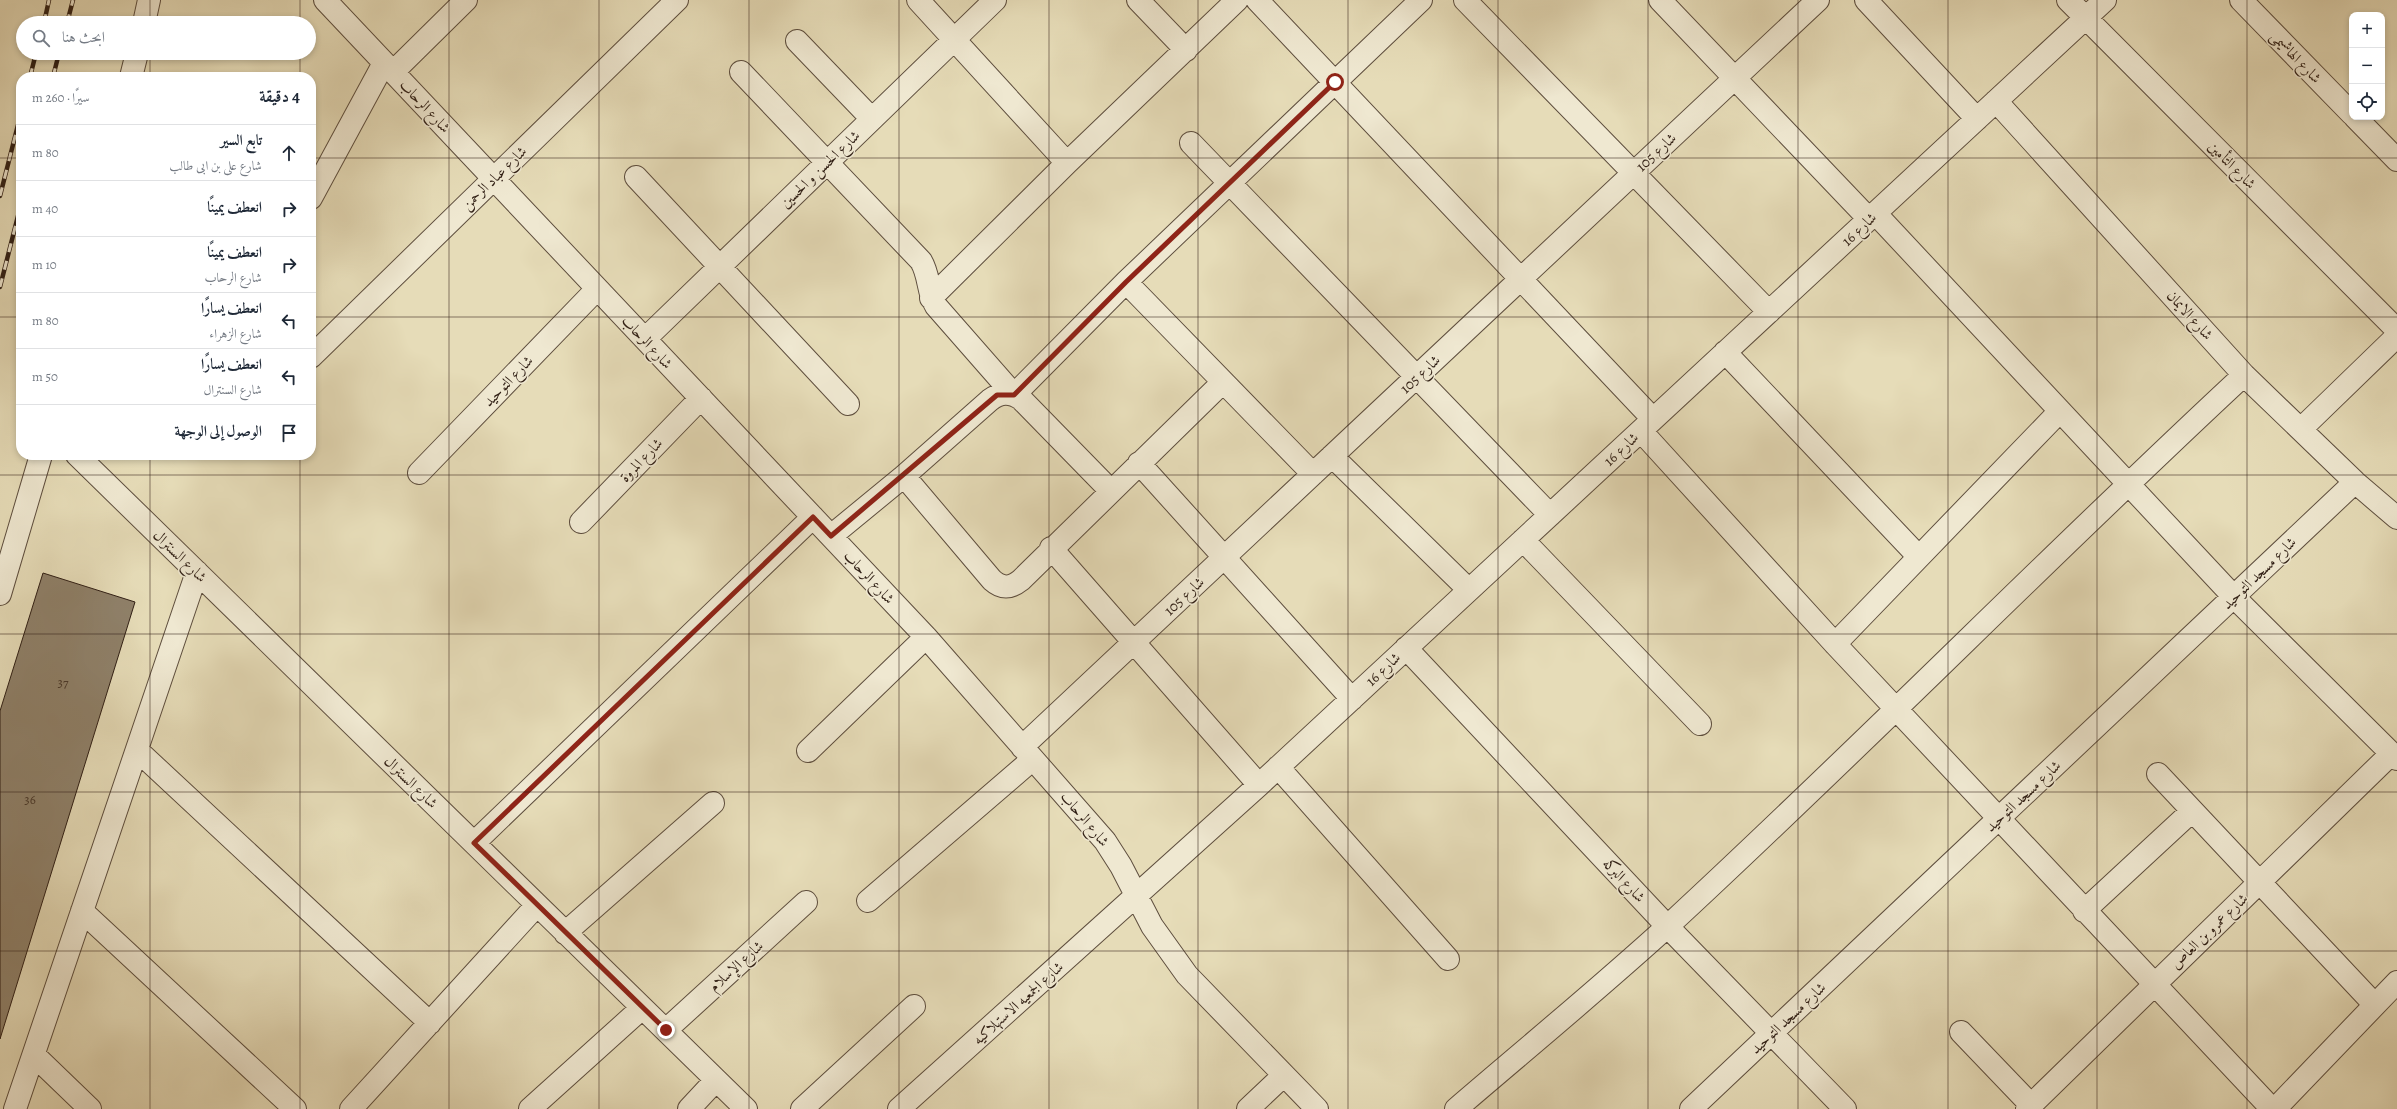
<!DOCTYPE html>
<html lang="ar">
<meta charset="utf-8">
<style>
:root{--surface:#fff;--page:#f6f6f7;--text:#1f2937;--muted:#747a83;--line:#e0e1e3}
body{margin:0;font-family:Alegreya,Amiri,serif;background:var(--page);color:var(--text);direction:rtl}
.controls{position:absolute;right:12px;top:12px;display:grid;overflow:hidden;border-radius:8px;box-shadow:0 2px 6px #0003}
.controls button{width:36px;height:36px;display:grid;place-items:center;padding:0;border:0;border-bottom:1px solid var(--line);background:var(--surface);color:var(--text);font:20px sans-serif}
.stop{position:absolute;width:12px;height:12px;margin:-9px;border:3px solid #8f2418;border-radius:50%;background:#fff}
.stop.end{background:#8f2418;border-color:#fff;box-shadow:0 1px 4px #0008}
.list{margin:0;padding:0;list-style:none}
h2{display:flex;justify-content:space-between;align-items:center;height:52px;margin:0;padding:0 16px;font-size:17px}
h2 small{font-size:13px;font-weight:400;color:var(--muted)}
.list li{display:grid;grid-template-columns:26px 1fr auto;gap:12px;align-items:center;box-sizing:border-box;height:56px;padding:0 16px;border-top:1px solid var(--line)}
.list b{display:block;font-size:15px;white-space:nowrap}
.list p{margin:0;font-size:13px;white-space:nowrap;color:var(--muted)}
.list em{font-size:13px;font-style:normal;color:var(--muted)}
.icon{flex:none;width:22px;height:22px;fill:none;stroke:currentColor;stroke-width:2;stroke-linecap:round;stroke-linejoin:round}
.map{position:relative;flex:none;width:2397px;height:1109px;overflow:hidden;direction:ltr}
.search{position:absolute;background:var(--surface);box-shadow:0 2px 6px #0003;left:16px;top:16px;width:300px;height:44px;display:flex;align-items:center;gap:10px;box-sizing:border-box;padding:0 14px;border-radius:22px;color:var(--muted);font-size:15px}
.panel{position:absolute;background:var(--surface);box-shadow:0 2px 6px #0003;left:16px;top:72px;width:300px;height:388px;border-radius:16px;direction:rtl}
.map>svg:first-child{display:block}
.building{fill:#8f816a;stroke:#301f15}
.lines{fill:none;stroke-linecap:round;stroke-linejoin:round}
.minor-casing{stroke:#5e4e3e;stroke-width:24}
.minor{stroke:#efe8d1;stroke-width:22}
.rail-casing{stroke:#301f15;stroke-width:4.5}
.rail{stroke:#efe8d1;stroke-width:3;stroke-dasharray:9;stroke-linecap:butt}
.route{stroke:#8f2418;stroke-width:5}
.grid{fill:none;stroke:#301f15;stroke-width:1;stroke-opacity:0.55}
.labels{text-anchor:middle;stroke-width:3;stroke-linejoin:round;paint-order:stroke}
.number-label{font-size:13px;fill:#48382a}
.street-label{font-size:15px;fill:#301f15;stroke:#efe8d1}
</style>
<div class="map">
<svg width="2397" height="1109" viewBox="0 0 2397 1109">
<rect width="100%" height="100%" fill="#e6dcb8"/>
<filter id="stains"><feTurbulence type="fractalNoise" baseFrequency=".005" numOctaves="4"/><feColorMatrix values="0 0 0 0 .2 0 0 0 0 .09 0 0 0 0 .02 0 0 0 .5 -.17"/></filter>
<radialGradient id="worn" r=".72"><stop offset=".6" stop-color="#630" stop-opacity="0"/><stop offset="1" stop-color="#630" stop-opacity=".3"/></radialGradient>
<path class="building" d="M43,573l92,29 -135,437v-328z"/>
<g class="lines">
<defs>
<path id="minor" d="M325,0l601,637 179,204 16,25 31,60 35,49 130,134
M918,0l149,163
M1138,0l48,50
M1257,0l396,419
M1465,0l304,312
M1660,0l209,219
M1866,0l111,119
M2068,0l329,330
M2241,0l111,114
M144,23l5,-23
M797,41l75,78
M393,72l73,-72
M741,72l180,189c9,15 6,30 15,45l78,89 112,-113 295,-282
M131,77l6,-24
M1996,101l248,274 111,107 42,36
M2355,117l42,43
M1191,143l359,372
M636,177l212,227
M311,198l73,-135
M1875,213l359,384 163,162
M1126,282l187,192
M931,298l136,-135 170,-163
M645,339l350,-339
M1725,352l194,205
M311,357l366,-357
M2301,429l96,-93
M1641,431l194,213 437,465
M77,455l669,654
M1332,456l137,134
M1139,463l213,236
M419,473l178,-184
M904,476l88,104c10,9 19,8 29,0l202,-198
M581,522l120,-124
M831,536l73,-60 86,-76c11,-8 20,-8 31,-1l89,91
M1523,540l177,184
M1051,548l208,237
M0,594l41,-139
M1835,644l225,-233
M1406,648l261,278 178,183
M1022,747l796,-747
M137,750l293,273
M808,751l118,-114
M1278,767l170,192
M2158,774l217,231
M474,843l339,-326
M868,901l165,-142
M82,911l213,198
M2084,911l108,-100
M565,933l148,-130
M666,1030l140,-128
M1961,1032l70,73
M34,1055l56,54
M15,1109l182,-537
M351,1109l186,-204
M530,1109l112,-101
M689,1109l27,-29
M802,1109l112,-103
M899,1109l360,-324 846,-785
M1248,1109l36,-34
M1456,1109c71,-61 144,-121 213,-184 195,-180 381,-370 575,-550
M1691,1109l664,-627
M2027,1109l364,-355
M2275,1109l122,-127"/>
</defs>
<use href="#minor" class="minor-casing"/>
<use href="#minor" class="minor"/>
<defs>
<path id="rail" d="M44,23l5,-23
M67,23l6,-23
M30,77l6,-24
M53,77l6,-24
M0,196l21,-83
M0,287l21,-83"/>
</defs>
<use href="#rail" class="rail-casing"/>
<use href="#rail" class="rail"/>
</g>
<g class="lines">
<path class="route" d="M666,1030l-192,-187 339,-326 18,19 166,-141h17l112,-113 209,-200"/>
</g>
<path class="grid" d="M150,0v23M300,0v23M449,0v1109M599,0v1109M749,0v1109M899,0v1109M1049,0v1109M1198,0v1109M1348,0v1109M1498,0v1109M1648,0v1109M1798,0v1109M1948,0v1109M2097,0v1109M2247,0v1109M150,53v24M300,53v24M0,158h21M311,158h2086M0,317h21M311,317h2086M150,455v654M300,455v654M0,475h2397M0,634h2397M0,792h2397M0,951h2397"/>
<g class="labels">
<g class="number-label">
<text x="63" y="687">37</text>
<text x="30" y="804">36</text>
</g>
<g class="street-label">
<text transform="translate(2296 57) rotate(46)" y="5">شارع الهاشيمى</text>
<text transform="translate(425 106) rotate(47)" y="5">شارع الرحاب</text>
<text transform="translate(1656 152) rotate(-43)" y="5">شارع 105</text>
<text transform="translate(2232 165) rotate(45)" y="5">شارع التأمين</text>
<text transform="translate(820 169) rotate(-44)" y="5">شارع الحسن و الحسين</text>
<text transform="translate(494 178) rotate(-44)" y="5">شارع عباد الرحمن</text>
<text transform="translate(1859 229) rotate(-43)" y="5">شارع 16</text>
<text transform="translate(2190 315) rotate(48)" y="5">شارع الايمان</text>
<text transform="translate(647 342) rotate(47)" y="5">شارع الرحاب</text>
<text transform="translate(1420 374) rotate(-43)" y="5">شارع 105</text>
<text transform="translate(508 381) rotate(-46)" y="5">شارع التوحيد</text>
<text transform="translate(1621 449) rotate(-43)" y="5">شارع 16</text>
<text transform="translate(641 460) rotate(-46)" y="5">شارع المروة</text>
<text transform="translate(180 556) rotate(44)" y="5">شارع السنترال</text>
<text transform="translate(2259 573) rotate(-44)" y="5">شارع مسجد التوحيد</text>
<text transform="translate(869 577) rotate(47)" y="5">شارع الرحاب</text>
<text transform="translate(1184 596) rotate(-43)" y="5">شارع 105</text>
<text transform="translate(1383 669) rotate(-43)" y="5">شارع 16</text>
<text transform="translate(411 782) rotate(44)" y="5">شارع السنترال</text>
<text transform="translate(2023 796) rotate(-43)" y="5">شارع مسجد التوحيد</text>
<text transform="translate(1085 819) rotate(50)" y="5">شارع الرحاب</text>
<text transform="translate(1624 880) rotate(47)" y="5">شارع البركه</text>
<text transform="translate(2209 931) rotate(-44)" y="5">شارع عمرو بن العاص</text>
<text transform="translate(736 966) rotate(-42)" y="5">شارع الإسلام</text>
<text transform="translate(1018 1003) rotate(-42)" y="5">شارع الجمعيه الاستهلاكيه</text>
<text transform="translate(1788 1018) rotate(-43)" y="5">شارع مسجد التوحيد</text>
</g>
</g>
<rect width="100%" height="100%" filter="url(#stains)"/>
<rect width="100%" height="100%" fill="url(#worn)"/>
</svg>
<div class="controls">
<button>+</button>
<button>−</button>
<button><svg class="icon" aria-label="locate" viewBox="0 0 24 24"><circle cx="12" cy="12" r="6"/><path d="M12 2v4M12 18v4M2 12h4M18 12h4"/></svg></button>
</div>
<div class="stop" style="left:1335px;top:82px"></div>
<div class="stop end" style="left:666px;top:1030px"></div>
<div class="search"><svg class="icon" aria-label="search" viewBox="0 0 24 24"><circle cx="10" cy="10" r="6"/><path d="M15 15l6 6"/></svg>ابحث هنا</div>
<section class="panel">
<h2>4 دقيقة<small>سيرًا · 260 m</small></h2>
<ul class="list">
<li><svg class="icon" aria-label="ahead" viewBox="0 0 24 24"><path d="M12 20V5M6 11l6-6 6 6"/></svg><div><b>تابع السير</b><p>شارع على بن ابى طالب</p></div><em>80 m</em></li>
<li><svg class="icon" aria-label="right" viewBox="0 0 24 24"><path d="M7 20v-9h11M14 6l5 5-5 5"/></svg><div><b>انعطف يمينًا</b></div><em>40 m</em></li>
<li><svg class="icon" aria-label="right" viewBox="0 0 24 24"><path d="M7 20v-9h11M14 6l5 5-5 5"/></svg><div><b>انعطف يمينًا</b><p>شارع الرحاب</p></div><em>10 m</em></li>
<li><svg class="icon" aria-label="left" viewBox="0 0 24 24"><path d="M17 20v-9H6M10 6l-5 5 5 5"/></svg><div><b>انعطف يسارًا</b><p>شارع الزهراء</p></div><em>80 m</em></li>
<li><svg class="icon" aria-label="left" viewBox="0 0 24 24"><path d="M17 20v-9H6M10 6l-5 5 5 5"/></svg><div><b>انعطف يسارًا</b><p>شارع السنترال</p></div><em>50 m</em></li>
<li><svg class="icon" aria-label="arrive" viewBox="0 0 24 24"><path d="M6 21V4h12l-3 4 3 4H6"/></svg><div><b>الوصول إلى الوجهة</b></div></li>
</ul>
</section>
</div>
